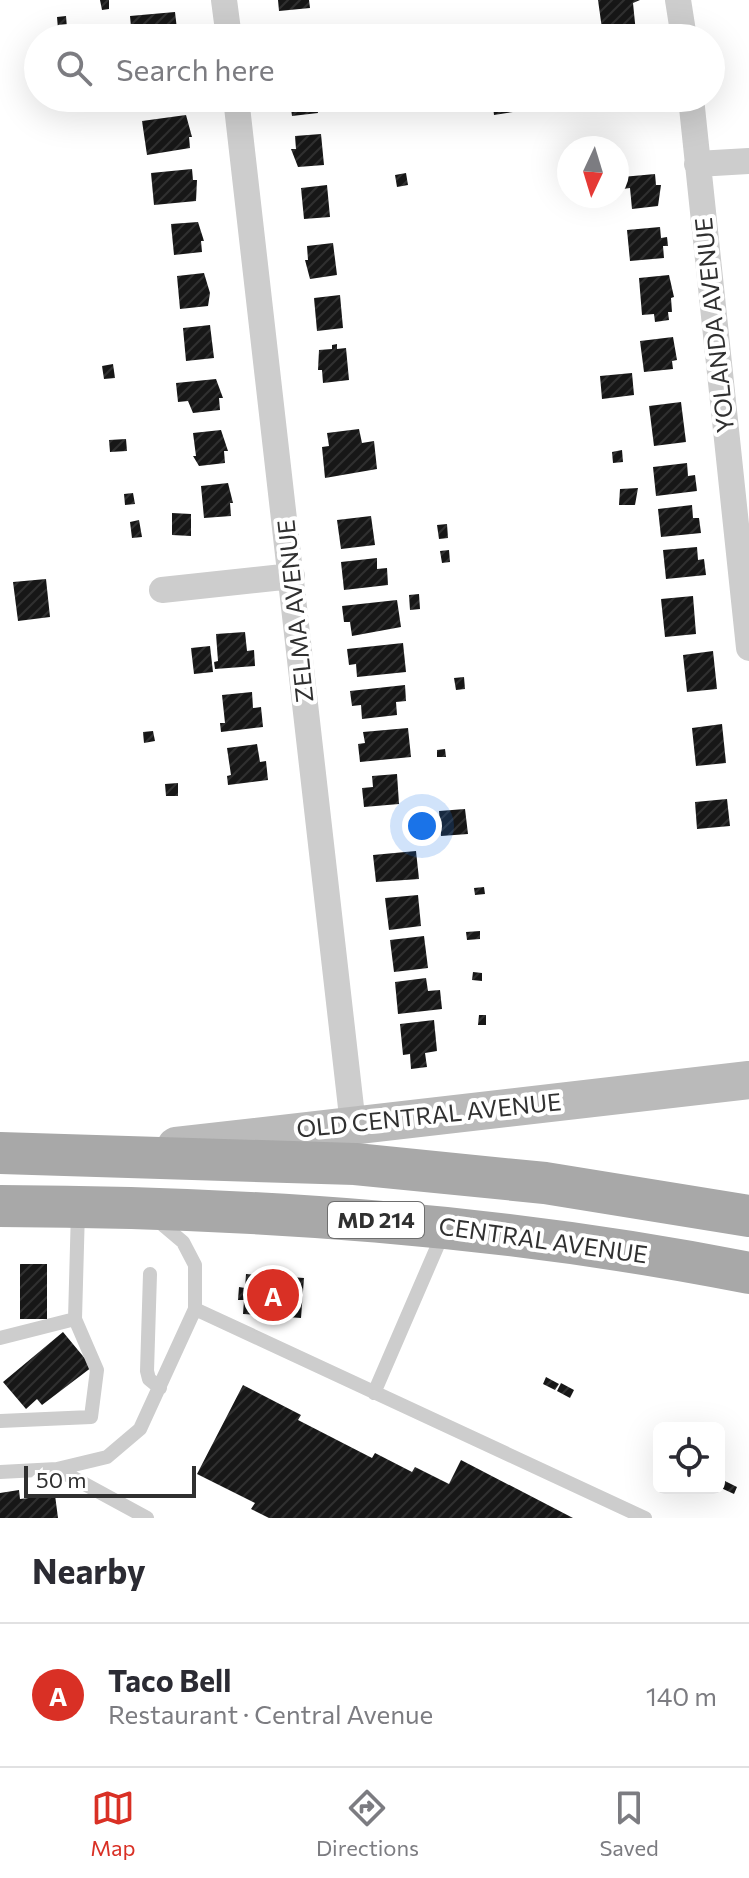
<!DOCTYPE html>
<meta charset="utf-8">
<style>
:root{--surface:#fff;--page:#f2f2f3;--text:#2b2b33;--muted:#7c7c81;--line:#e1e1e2;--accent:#d93025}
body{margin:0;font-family:Commissioner,sans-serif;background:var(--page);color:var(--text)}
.controls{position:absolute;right:24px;bottom:24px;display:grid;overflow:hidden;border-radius:12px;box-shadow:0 8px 32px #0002}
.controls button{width:72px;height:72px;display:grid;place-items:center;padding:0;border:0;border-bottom:2px solid var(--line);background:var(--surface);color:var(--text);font:40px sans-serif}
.compass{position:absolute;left:557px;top:136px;width:72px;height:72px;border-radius:50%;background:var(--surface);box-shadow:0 8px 32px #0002;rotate:184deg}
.scale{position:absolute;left:24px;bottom:20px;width:172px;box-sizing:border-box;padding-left:8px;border:4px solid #303030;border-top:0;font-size:22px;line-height:28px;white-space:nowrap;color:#303030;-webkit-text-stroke:6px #fff;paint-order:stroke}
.you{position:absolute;left:422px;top:826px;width:28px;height:28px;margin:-20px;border:6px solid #fff;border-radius:50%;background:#1a73e8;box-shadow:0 0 0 12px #1a73e833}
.badge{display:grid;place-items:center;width:52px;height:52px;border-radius:50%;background:var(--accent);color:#fff;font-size:26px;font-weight:700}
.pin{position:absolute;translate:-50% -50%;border:4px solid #fff;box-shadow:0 2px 8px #0006}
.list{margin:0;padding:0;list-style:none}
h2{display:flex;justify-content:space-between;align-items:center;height:104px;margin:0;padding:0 32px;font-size:34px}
h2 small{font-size:26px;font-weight:400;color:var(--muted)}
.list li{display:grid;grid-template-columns:52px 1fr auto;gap:24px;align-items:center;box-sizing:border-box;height:144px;padding:0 32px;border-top:2px solid var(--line)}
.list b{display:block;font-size:30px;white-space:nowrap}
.list p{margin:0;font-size:26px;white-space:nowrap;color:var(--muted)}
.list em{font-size:26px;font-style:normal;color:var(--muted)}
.icon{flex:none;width:44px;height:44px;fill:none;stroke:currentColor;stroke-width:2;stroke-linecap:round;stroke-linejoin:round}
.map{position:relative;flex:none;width:749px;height:1518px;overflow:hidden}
.search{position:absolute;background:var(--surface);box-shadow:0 8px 32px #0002;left:24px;right:24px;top:24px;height:88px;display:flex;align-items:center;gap:20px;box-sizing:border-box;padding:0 28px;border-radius:44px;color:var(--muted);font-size:30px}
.sheet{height:248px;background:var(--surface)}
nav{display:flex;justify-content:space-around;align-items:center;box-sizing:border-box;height:112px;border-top:2px solid var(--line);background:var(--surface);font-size:22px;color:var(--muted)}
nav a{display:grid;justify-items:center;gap:4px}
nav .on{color:var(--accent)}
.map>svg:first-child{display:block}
.building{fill:url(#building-hatch)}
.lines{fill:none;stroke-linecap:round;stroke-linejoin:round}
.lane{stroke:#cdcdcd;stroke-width:14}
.street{stroke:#cdcdcd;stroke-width:26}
.secondary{stroke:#bababa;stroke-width:38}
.primary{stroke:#a8a8a8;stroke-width:42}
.labels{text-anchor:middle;stroke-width:8;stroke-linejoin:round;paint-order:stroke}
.shield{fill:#fff;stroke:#6e6e6e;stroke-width:2}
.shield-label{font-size:22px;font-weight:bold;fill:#303030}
.street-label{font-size:24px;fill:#303030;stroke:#fff}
</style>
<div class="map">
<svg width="749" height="1518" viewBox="0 0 749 1518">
<defs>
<pattern id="building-hatch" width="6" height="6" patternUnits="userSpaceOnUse" patternTransform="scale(2)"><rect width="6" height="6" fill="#171717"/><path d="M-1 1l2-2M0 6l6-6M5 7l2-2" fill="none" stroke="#303030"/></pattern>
</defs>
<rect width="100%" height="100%" fill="#fff"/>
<path class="building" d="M100,0h9v9l-7,1z
M278,0h31l1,8 -31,3z
M598,0h42l-7,3 3,30 -33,3z
M175,12l3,26h-46l-2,-22z
M66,16l1,12 -9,1 -1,-12z
M308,28l2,10h-27l-1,-7z
M285,98h31l2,15 -26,3 -2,-15 -4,1z
M492,98h32l2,12 -32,5z
M186,115l6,22h-3l1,11 -43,7 -5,-34z
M321,134l3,31 -26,2 -7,-18h5l-1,-13z
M192,169l1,11h4l-1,21 -42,4 -3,-32z
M406,173l2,12 -11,2 -2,-12z
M655,174l1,11h5l-3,21 -26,3 -2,-21 -7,1 -1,-12z
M327,185l3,32 -26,2 -3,-31z
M198,222l6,19h-3l1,11 -28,3 -3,-31z
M660,227l1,11 6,-1 1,9h-5l1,12 -34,3 -3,-31z
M333,243l4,32 -27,4 -5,-19h3l-1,-14z
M204,273l6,20 -2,13 -28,3 -3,-33z
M669,275l5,22 -3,1 1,14h-4l1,8 -14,2 -1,-8 -12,1 -3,-37z
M340,295l3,33 -26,3 -3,-33z
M210,325l4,33 -28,3 -3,-33z
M673,337l4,23 -5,1 1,8 -29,3 -4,-31z
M337,344v5l9,-1 3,32 -26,3 -1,-13h-4l1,-20 13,-1v-4z
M113,364l2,14 -11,1 -2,-13z
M632,373l2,22 -32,4 -2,-23z
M216,379l7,19h-4l1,12 -27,3 -5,-12 -10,1 -2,-19z
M681,402l5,40 -32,4 -5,-40z
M359,429l3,14 12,-2 3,28 -52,9 -3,-31 7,-1 -2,-13z
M221,430l7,21h-4l1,12 -26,3 -6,-10h3l-3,-23z
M126,439l1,12 -17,1 -1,-12z
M622,450l1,12 -10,1 -1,-11z
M687,463l1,13 7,-1 2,16 -41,5 -3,-29z
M228,483l5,20h-3l1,13 -27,2 -3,-32z
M638,488l-3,17h-16l1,-16z
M133,493l2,11 -10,1 -1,-11z
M692,505l1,13h6l2,15 -40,4 -3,-28z
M172,513l19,1v22l-19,-1z
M371,516l4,29 -34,4 -4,-29z
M139,520l3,17 -10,1 -2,-16z
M447,524l1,14 -9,1 -2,-14z
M697,547l1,13 6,-1 2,16 -40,4 -3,-29z
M449,550l1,12 -8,1 -2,-12z
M377,558v11l10,-1 1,17 -44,5 -3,-28z
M46,579l4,38 -32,4 -5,-39z
M419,594l1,15 -10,1 -1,-15z
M693,596l3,38 -31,3 -4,-38z
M397,600l4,27 -49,9 -2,-14h-6l-2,-16z
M245,632l2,19 7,-1 1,16 -40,3 -1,-7 4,-1 -2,-27z
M403,643l3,29 -49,5 -1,-13 -7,1 -2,-16z
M210,646l3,26 -19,2 -3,-26z
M713,651l4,38 -30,3 -4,-37z
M464,677l1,12 -9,1 -2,-12z
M405,685l1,16 -10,1 1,13 -35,4 -1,-14 -9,1 -2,-15z
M252,692l1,16 8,-1 2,20 -42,5 -1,-9h5l-3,-28z
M722,724l4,39 -30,3 -4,-38z
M408,728l3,29 -51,5 -2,-18 7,-1 -2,-11z
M153,731l2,10 -11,2 -1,-11z
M257,744l3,18 6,-1 2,19 -40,5 -1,-9 4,-1 -4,-27z
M445,749l1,8h-9v-7z
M397,774l2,30 -35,3 -2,-19 11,-1 -1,-11z
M178,783v13h-12l-1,-12z
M727,799l3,27 -33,3 -2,-27z
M465,809l3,25 -27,2 -2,-25z
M416,851l3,28 -43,3 -3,-27z
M484,887l1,7 -10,1 -1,-7z
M418,895l3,31 -32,4 -4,-32z
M480,931v8l-13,1 -1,-8z
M424,936l4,32 -34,4 -4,-32z
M473,972l9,1v8l-10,-1z
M426,978l2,13 12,-1 2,19 -44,5 -3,-32z
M479,1015h7v10h-8z
M434,1020l3,31 -12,2 2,14 -16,2 -1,-15 -7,1 -3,-31z
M20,1264h27v55h-27z
M246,1274l58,4 -3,40 -27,-2v5l-14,-1 1,-5 -18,-1 1,-14h-6l1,-13 6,1z
M63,1332l29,35 -50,38 -5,-6 -11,10 -23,-27z
M546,1377l13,7 -4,6 -12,-6z
M561,1383l13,7 -4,8 -13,-7z
M243,1385l58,30 -3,5 74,38 3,-5 37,19 3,-5 34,17 12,-24 112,58h-304l-18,-9 4,-6 -58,-29z
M725,1481l12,6 -3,7 -13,-6z
M19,1490l1,9 35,-4 3,23h-58v-25z"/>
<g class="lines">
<path class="lane" d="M150,1274l-3,97 2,8 11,9
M195,1309l450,209
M0,1338l75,-19
M374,1393l70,-162
M0,1421l91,-4 6,-47 -22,-51 3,-109
M57,1469l90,49
M0,1472l57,-3 50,-12 33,-28 55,-120v-44l-12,-23 -26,-22"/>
<path class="street" d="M224,0l5,38
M678,0l6,38
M236,98l117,1027
M691,98l58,550
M697,164l52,-3
M162,590l130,-14"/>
<path class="secondary" d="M176,1146l573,-66"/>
<path class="primary" d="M0,1153l355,11 190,19 204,33
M0,1206c251,1 502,18 749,67"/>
</g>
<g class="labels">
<rect class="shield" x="328" y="1202" width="96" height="36" rx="6"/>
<g class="shield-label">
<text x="376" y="1228">MD 214</text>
</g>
<g class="street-label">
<text transform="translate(715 325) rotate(-96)" y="8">YOLANDA AVENUE</text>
<text transform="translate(296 611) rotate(-96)" y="8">ZELMA AVENUE</text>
<text transform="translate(429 1116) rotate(-6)" y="8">OLD CENTRAL AVENUE</text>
<text transform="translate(543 1241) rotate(8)" y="8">CENTRAL AVENUE</text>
</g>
</g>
</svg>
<div class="controls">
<button><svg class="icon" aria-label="locate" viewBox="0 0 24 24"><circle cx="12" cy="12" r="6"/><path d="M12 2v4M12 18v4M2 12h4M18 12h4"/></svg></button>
</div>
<svg class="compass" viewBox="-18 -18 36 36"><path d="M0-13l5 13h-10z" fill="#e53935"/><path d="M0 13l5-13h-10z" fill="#7c7c81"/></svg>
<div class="scale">50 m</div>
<div class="you"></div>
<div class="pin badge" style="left:273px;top:1295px">A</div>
<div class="search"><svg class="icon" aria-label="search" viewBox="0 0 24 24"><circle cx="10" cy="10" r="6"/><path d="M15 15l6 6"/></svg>Search here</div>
</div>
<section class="sheet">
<h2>Nearby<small></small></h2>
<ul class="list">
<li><span class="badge">A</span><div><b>Taco Bell</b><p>Restaurant · Central Avenue</p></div><em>140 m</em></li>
</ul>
</section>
<nav>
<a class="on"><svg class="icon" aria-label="map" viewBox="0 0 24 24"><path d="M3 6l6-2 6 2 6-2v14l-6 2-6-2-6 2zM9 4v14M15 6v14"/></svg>Map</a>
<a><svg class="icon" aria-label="directions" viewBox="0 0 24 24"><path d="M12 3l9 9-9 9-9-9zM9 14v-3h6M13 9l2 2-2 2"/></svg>Directions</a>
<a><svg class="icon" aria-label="saved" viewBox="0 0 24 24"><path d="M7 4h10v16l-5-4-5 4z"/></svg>Saved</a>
</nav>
